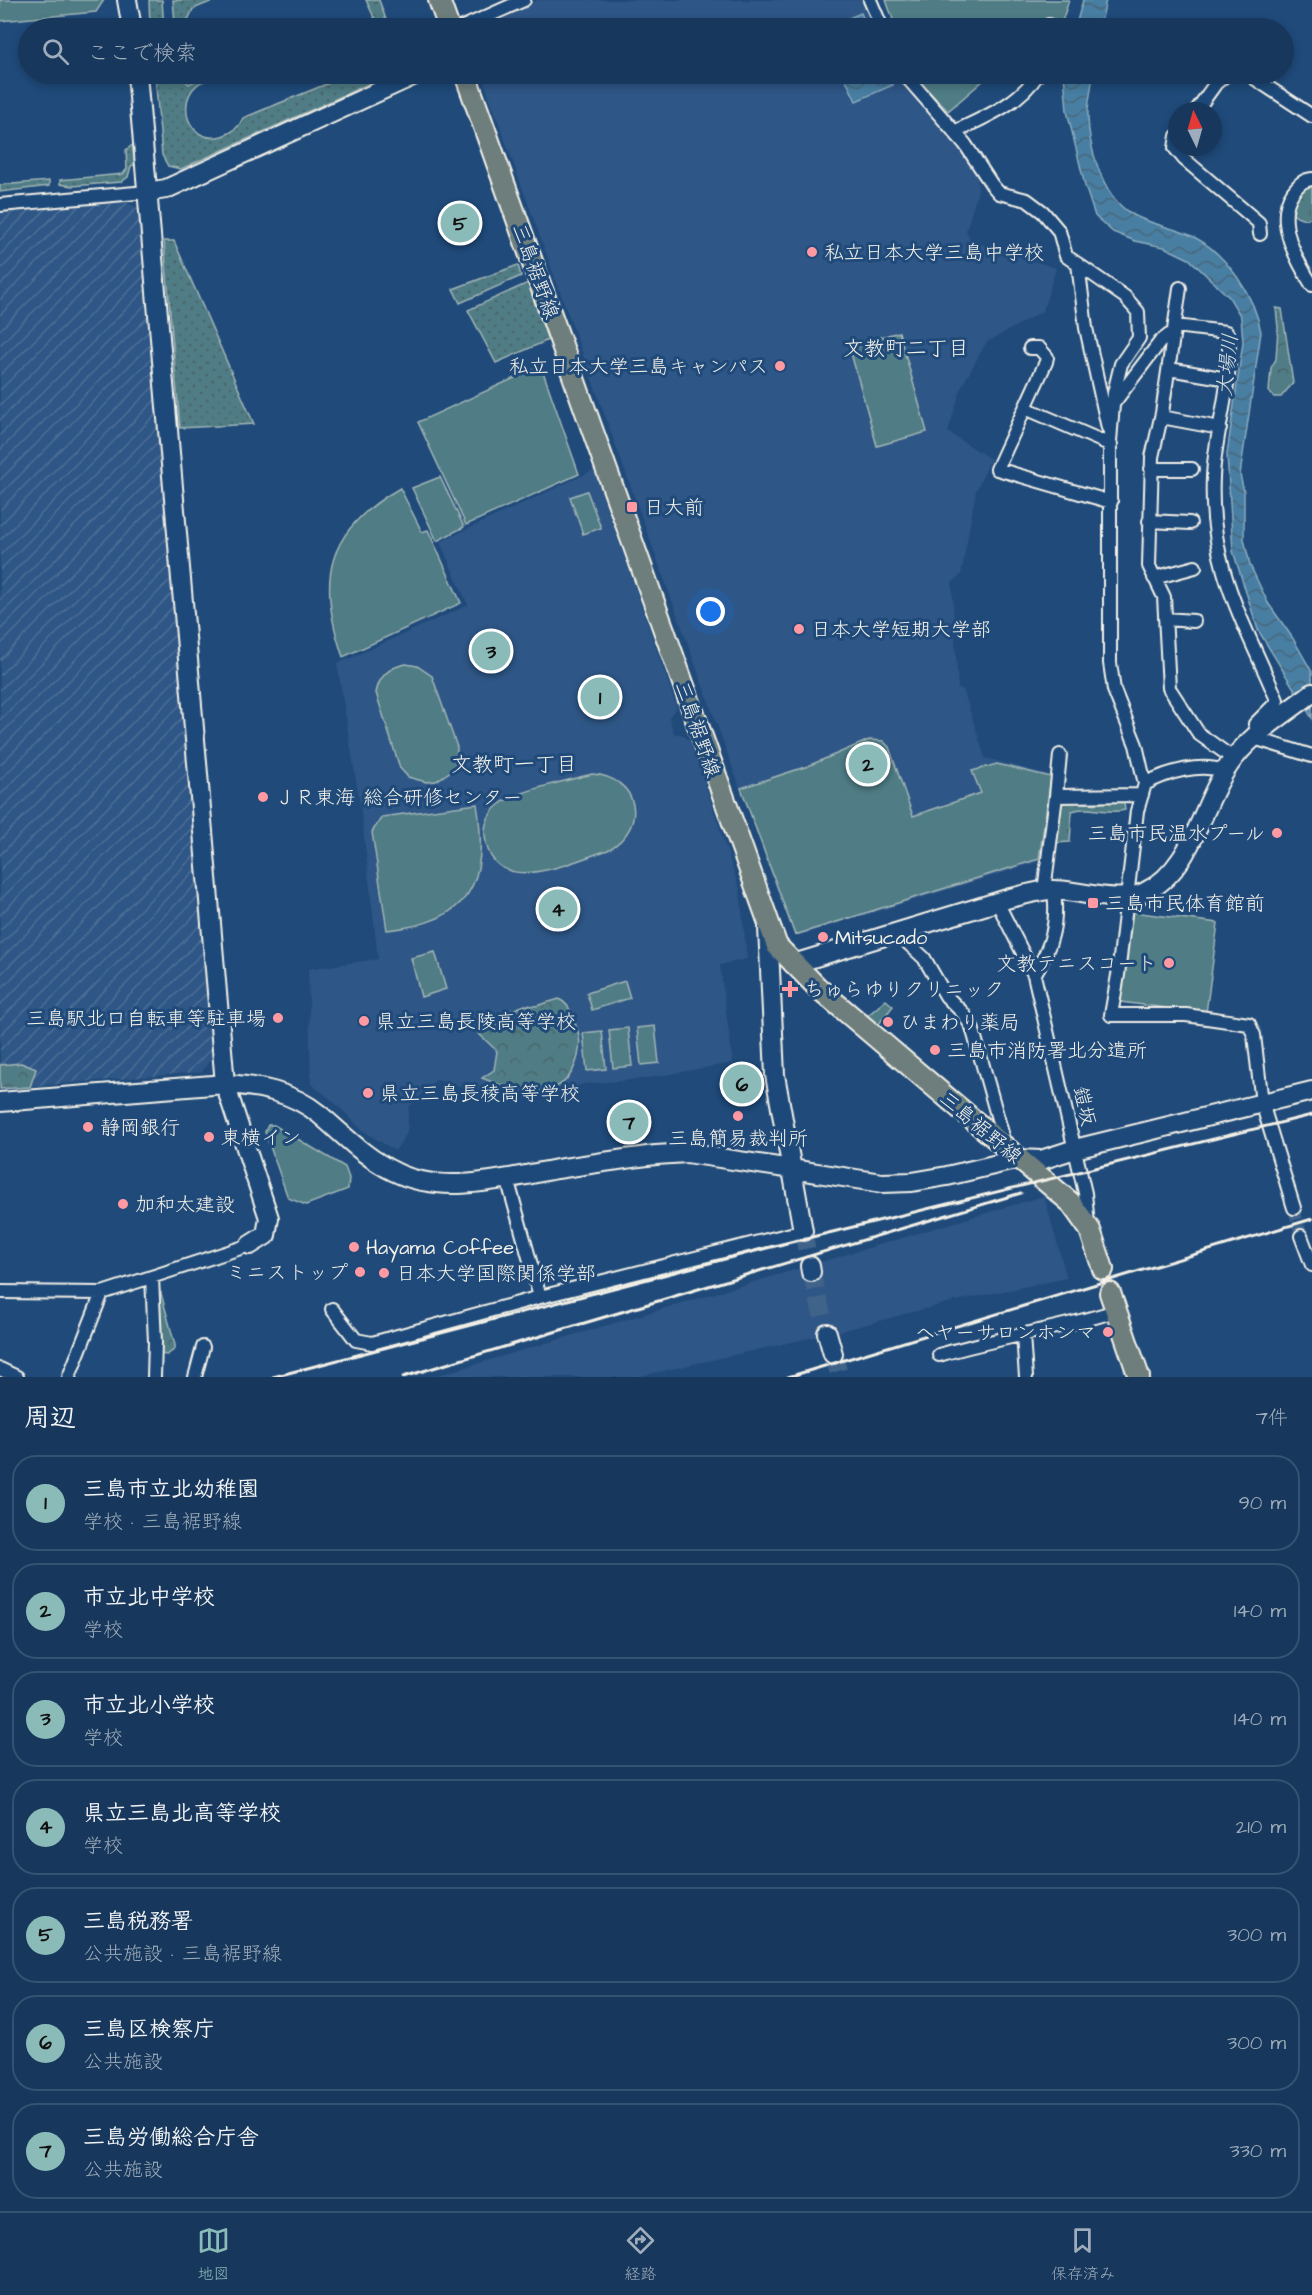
<!DOCTYPE html>
<html lang="ja">
<meta charset="utf-8">
<style>
:root{--surface:#17385c;--page:#203f62;--text:#f1f3f6;--muted:#9eacbb;--line:#365272;--accent:#8bbbb9}
body{margin:0;font-family:"Architects Daughter","Klee One",sans-serif;background:var(--page);color:var(--text)}
.compass{position:absolute;left:1168px;top:102px;width:54px;height:54px;border-radius:50%;background:var(--surface);box-shadow:0 3px 9px #0003;rotate:355deg}
.you{position:absolute;left:711px;top:612px;width:21px;height:21px;margin:-15px;border:4px solid #fff;border-radius:50%;background:#1a73e8;box-shadow:0 0 0 9px #1a73e833}
.badge{display:grid;place-items:center;width:39px;height:39px;border-radius:50%;background:var(--accent);color:#111;font-size:20px;font-weight:700}
.pin{position:absolute;translate:-50% -50%;border:3px solid #fff;box-shadow:0 2px 6px #0006}
.list{margin:0;padding:0;list-style:none}
h2{display:flex;justify-content:space-between;align-items:center;height:78px;margin:0;padding:0 24px;font-size:26px}
h2 small{font-size:20px;font-weight:400;color:var(--muted)}
.list li{display:grid;grid-template-columns:39px 1fr auto;gap:18px;align-items:center;box-sizing:border-box;height:96px;margin:0 12px 12px;padding:0 12px;border:2px solid var(--line);border-radius:24px}
.list b{display:block;font-size:22px;white-space:nowrap}
.list p{margin:0;font-size:20px;white-space:nowrap;color:var(--muted)}
.list em{font-size:20px;font-style:normal;color:var(--muted)}
.icon{flex:none;width:33px;height:33px;fill:none;stroke:currentColor;stroke-width:2;stroke-linecap:round;stroke-linejoin:round}
.map{position:relative;flex:none;width:1312px;height:1377px;overflow:hidden}
.search{position:absolute;background:var(--surface);box-shadow:0 3px 9px #0003;left:18px;right:18px;top:18px;height:66px;display:flex;align-items:center;gap:15px;box-sizing:border-box;padding:0 21px;border-radius:33px;color:var(--muted);font-size:22px}
.sheet{height:834px;background:var(--surface)}
nav{display:flex;justify-content:space-around;align-items:center;box-sizing:border-box;height:84px;border-top:2px solid var(--line);background:var(--surface);font-size:16px;color:var(--muted)}
nav a{display:grid;justify-items:center;gap:3px}
nav .on{color:var(--accent)}
.map>svg:first-child{display:block}
.built{fill:#2f5686}
.industrial{fill:url(#industrial-furrows)}
.grass{fill:url(#grass-dots);stroke:#a2b6b6;stroke-width:1.5}
.forest{fill:url(#forest-crowns);stroke:#a2b6b6;stroke-width:1.5}
.park{fill:#4f7c85;stroke:#a2b6b6;stroke-width:1.5}
.water{fill:url(#water-waves);stroke:#8cacbe;stroke-width:1.5}
.lines{fill:none;stroke-linecap:round;stroke-linejoin:round}
.street-tunnel{stroke:#3f638a;stroke-width:12;stroke-dasharray:12 6;stroke-linecap:butt}
.secondary-tunnel{stroke:#3f638a;stroke-width:18;stroke-dasharray:18 9;stroke-linecap:butt}
.street-casing{stroke:#f4f1e8;stroke-width:16}
.secondary-casing{stroke:#f4f1e8;stroke-width:22}
.primary-casing{stroke:#f4f1e8;stroke-width:24}
.street{stroke:#1f4a7a;stroke-width:12}
.secondary{stroke:#1f4a7a;stroke-width:18}
.primary{stroke:#6d7e7c;stroke-width:20}
.rail{stroke:#f4f1e8;stroke-width:3}
.poi-dot{fill:#ff9aa2;stroke:#1f4a7a;stroke-width:2}
.labels{text-anchor:middle;stroke-width:6;stroke-linejoin:round;paint-order:stroke}
.poi-label{font-size:20px;fill:#f4f1e8;stroke:#1f4a7a;text-anchor:start}
.street-label{font-size:20px;fill:#f4f1e8;stroke:#1f4a7a}
.neighbourhood-label{font-size:21px;fill:#f4f1e8;stroke:#1f4a7a}
.water-label{font-size:21px;font-style:italic;fill:#dae0de;stroke:#1f4a7a}
</style>
<div class="map">
<svg width="1312" height="1377" viewBox="0 0 1312 1377">
<defs>
<pattern id="industrial-furrows" width="10" height="10" patternUnits="userSpaceOnUse" patternTransform="scale(1.5)"><rect width="10" height="10" fill="#2f5686"/><path d="M-1 1l2-2M0 10L10 0M9 11l2-2" fill="none" stroke="#4e6f97"/></pattern>
<pattern id="grass-dots" width="8" height="8" patternUnits="userSpaceOnUse" patternTransform="scale(1.5)"><rect width="8" height="8" fill="#4f7c85"/><path d="M2 2h.1M6 6h.1" fill="none" stroke="#4c6569" stroke-width="1.8" stroke-linecap="round"/></pattern>
<pattern id="forest-crowns" width="20" height="18" patternUnits="userSpaceOnUse" patternTransform="scale(1.5)"><rect width="20" height="18" fill="#4f7c85"/><path d="M2 6a3 3 0 1 1 6 0M12 15a3 3 0 1 1 6 0" fill="none" stroke="#4c6569"/></pattern>
<pattern id="water-waves" width="16" height="10" patternUnits="userSpaceOnUse" patternTransform="scale(1.5)"><rect width="16" height="10" fill="#477ea2"/><path d="M0 5q4-4 8 0t8 0" fill="none" stroke="#486679"/></pattern>
</defs>
<rect width="100%" height="100%" fill="#1f4a7a"/>
<filter id="ink" filterUnits="userSpaceOnUse"><feTurbulence type="fractalNoise" baseFrequency=".0167" numOctaves="2"/><feDisplacementMap in="SourceGraphic" scale="12" xChannelSelector="R" yChannelSelector="G"/><feConvolveMatrix kernelMatrix="1 2 1 2 8 2 1 2 1" color-interpolation-filters="sRGB"/></filter>
<g filter="url(#ink)">
<path class="built" d="M538,0h327l13,28h-403z
M481,74h418l74,89 4,11 1,17 -12,40 6,10 84,27 -13,43 -57,32 -25,45 -13,44 43,27 -15,32 -15,84 -9,8 6,106h5l22,69 68,18 -11,85 -248,76z
M594,470l83,238 -8,9 5,16 9,2 8,7 49,148 7,69 -27,6 13,98 -91,16 -58,5 -16,6 -65,7 -67,-17 -27,27 -2,26 -12,18 -32,-20 -29,-29 -23,-18 -3,-115 70,-10 -17,-148 -24,-147 131,-59 -28,-63z
M1044,1196l23,82 -116,24 -110,29 -205,46h-204z"/>
<path class="industrial" d="M124,201l14,7 76,846 -12,18 -202,17v-876z"/>
<path class="grass" d="M149,0h13l2,28h-14z
M173,0h42l-22,9 -4,9 -10,9 -4,-4z
M366,0h13l10,28h-10z
M158,74h21l10,10 18,-10h22l1,5c-60,-11 -53,69 -8,57 10,-3 17,-8 21,-18l108,-44h21l3,7 -194,88 -13,-3 -6,-11 -7,-80z
M135,143l1,21 -5,2 -3,11 -7,5 -49,4 -12,-2v-4l63,-6 4,-5 -1,-19z
M49,181v5l-49,6v-7z
M164,241h10l80,183 -74,4z
M518,265l3,11 -61,27 -7,-14z
M528,283l20,57 -52,23 -28,-53z"/>
<path class="forest" d="M1312,184v34l-7,1 -12,-4 1,-15 6,-12z
M1276,308l6,1 11,74 -12,14h-7l-5,-5 2,-24 5,-9 2,-31z
M1119,799l5,3 1,8c-16,5 -36,-5 -53,1l-2,31 -16,1 6,-43 36,4z
M559,999c11,6 11,12 15,22 6,13 7,21 4,35 -12,50 -60,37 -96,22l12,-8 3,-19 -19,-18 2,-11 45,-17 11,1z
M21,1063l15,6 -6,18 -30,2v-24z
M161,1293l14,52v4l-8,6 -7,-1 -2,-56z"/>
<path class="park" d="M0,0h104l-8,12 -96,9z
M886,0h183l-9,28 -23,-2 -3,2h-138z
M912,74h79l-43,37z
M899,332l28,100 -50,14 -28,-100z
M541,366l38,108 -113,51 -48,-103z
M440,477l24,50 -27,14 -25,-53z
M400,488l22,44 6,-2 33,73 -118,54c-27,-78 -17,-127 57,-169z
M587,491l14,37 -18,6 -13,-37z
M406,664l11,2 15,10 25,71 -1,16 -5,8 -15,10 -10,1 -18,-5 -8,-9 -24,-75c3,-17 13,-26 30,-29z
M869,740l14,1 6,6 24,69 68,-23 -9,-22 25,-7 54,13 -12,82 -244,76 -54,-147 67,-22z
M592,774c47,3 57,53 16,76 -36,11 -116,52 -123,-14 -1,-13 5,-25 15,-32 19,-14 67,-23 92,-30z
M477,804c12,79 -6,118 -90,126l-15,-98 10,-15z
M1132,912l86,11 -12,90 -85,-11z
M435,952l11,37 -25,8 -10,-39z
M625,981l5,17 -38,12 -5,-17z
M886,1000l7,6 -15,19 -11,-9z
M655,1026l4,37 -18,2 -4,-37z
M628,1028l4,38 -19,2 -4,-38z
M602,1031l4,38 -19,2 -4,-38z
M268,1125h6l71,42 4,11 -1,11 -42,16 -18,-7 -23,-66z"/>
<path class="water" d="M1083,0h23l-6,28h-25z
M861,13l7,15h-43z
M843,74h44l6,11 -37,16z
M1064,74h29c-1,11 -4,24 -5,36 -1,32 13,85 42,103 19,12 44,14 64,24 33,17 61,60 67,95l-21,143 4,17v47l6,26 18,38 24,34 20,35v46l-54,-88 -25,-79 -6,-97 16,-112 -2,-25 -12,-20 -40,-38 -25,-12 -29,-6 -22,-9 -18,-16 -10,-30 -18,-75z"/>
<g class="lines">
<path class="street-tunnel" d="M1294,1208l7,28"/>
<path class="secondary-tunnel" d="M803,1231l7,35
M811,1272l16,61
M833,1354l7,23"/>
<defs>
<path id="street" d="M870,0l12,28
M461,28l63,-28
M1049,28v-3
M904,74l61,70 27,41 7,8 28,7 16,12 16,19 7,25 59,41 13,15 1,26 -18,26 -7,29 -4,48v222l4,27 22,55 9,39 -8,27 -19,164 -7,40h75l63,9 5,11 8,68 32,105
M1248,74l64,42
M1196,111l20,-28 11,-9
M954,132c31,-15 65,-28 84,-58
M1177,136l-2,12 9,11 75,64 1,11
M1312,179c-9,1 -13,5 -19,13 -19,27 3,68 19,93
M0,205l147,-13
M1078,264l8,64 22,100
M1180,288l-18,125 -10,44 -3,109 15,31 5,91 30,46 35,25
M1175,326l51,6 2,3c6,48 -13,94 -15,142 -4,91 30,142 64,223l-1,3 -21,21 5,10
M1030,348h9l8,9 -1,5 -49,107 114,33
M1169,369l59,10
M1113,404l47,-62 9,-7 4,1
M1025,408l86,37
M1161,417l59,11
M1151,469h41
M1149,521l41,2
M1154,578l41,-11
M1165,619l29,2
M1254,738l58,18
M1145,784c24,-13 55,-21 80,-13
M1056,796l4,-41
M1044,891l12,-95 86,-1
M997,902l37,73 51,218 3,32
M897,933l27,25 22,38 17,17 9,14 30,106 -4,9
M1034,975c18,-29 24,-51 20,-85
M507,1178l33,119
M1301,1236l11,29
M152,1277l3,65 -1,35
M0,1292l102,1 148,-48
M332,1309l24,31 16,3 168,-46 263,-66
M1023,1335l3,42
M939,1355c59,-18 119,-25 176,-44
M0,1369l17,8
M69,1377l33,-84
M195,1377l8,-30"/>
<path id="secondary" d="M127,0l5,28
M137,74l88,1010 44,134 -3,17 -16,10
M147,192l19,-3 251,-115
M768,928l7,147 28,156
M793,964l217,-66c15,-3 31,-9 45,-8 29,1 63,15 90,2 48,-23 56,-87 84,-127 20,-30 55,-50 83,-72
M0,1102l225,-18c34,2 67,8 94,30 25,21 46,44 76,58 48,24 112,6 162,-3 33,-5 66,-10 99,-14l31,-2 195,30 30,-1 35,-6 72,-17 22,1 34,-11 237,-58
M810,1266l1,6
M827,1333l6,21"/>
<path id="primary" d="M439,0l10,28
M465,74l312,872 41,42 252,214 20,28 13,39
M1110,1293l29,84"/>
</defs>
<use href="#street" class="street-casing"/>
<use href="#secondary" class="secondary-casing"/>
<use href="#primary" class="primary-casing"/>
<use href="#street" class="street"/>
<use href="#secondary" class="secondary"/>
<use href="#primary" class="primary"/>
<path class="rail" d="M273,1377l494,-129 545,-133
M403,1377l618,-184
M788,1377l524,-158"/>
</g>
</g>
<g class="poi-dot">
<circle cx="812" cy="252" r="6"/>
<circle cx="780" cy="366" r="6"/>
<rect x="626" y="501" width="12" height="12" rx="3"/>
<circle cx="799" cy="629" r="6"/>
<circle cx="263" cy="797" r="6"/>
<circle cx="1277" cy="833" r="6"/>
<rect x="1087" y="897" width="12" height="12" rx="3"/>
<circle cx="823" cy="937" r="6"/>
<circle cx="1169" cy="963" r="6"/>
<path d="M787 980h6v6h6v6h-6v6h-6v-6h-6v-6h6z"/>
<circle cx="278" cy="1018" r="6"/>
<circle cx="364" cy="1021" r="6"/>
<circle cx="888" cy="1022" r="6"/>
<circle cx="935" cy="1050" r="6"/>
<circle cx="368" cy="1093" r="6"/>
<circle cx="738" cy="1116" r="6"/>
<circle cx="88" cy="1127" r="6"/>
<circle cx="209" cy="1137" r="6"/>
<circle cx="123" cy="1204" r="6"/>
<circle cx="354" cy="1247" r="6"/>
<circle cx="360" cy="1272" r="6"/>
<circle cx="384" cy="1273" r="6"/>
<circle cx="1108" cy="1332" r="6"/>
</g>
<g class="labels">
<g class="poi-label">
<text x="824" y="259">私立日本大学三島中学校</text>
<text x="768" y="373" text-anchor="end">私立日本大学三島キャンパス</text>
<text x="644" y="514">日大前</text>
<text x="811" y="636">日本大学短期大学部</text>
<text x="275" y="804">ＪＲ東海 総合研修センター</text>
<text x="1265" y="840" text-anchor="end">三島市民温水プール</text>
<text x="1105" y="910">三島市民体育館前</text>
<text x="835" y="944">Mitsucado</text>
<text x="1157" y="970" text-anchor="end">文教テニスコート</text>
<text x="804" y="996">ちゅらゆりクリニック</text>
<text x="266" y="1025" text-anchor="end">三島駅北口自転車等駐車場</text>
<text x="376" y="1028">県立三島長陵高等学校</text>
<text x="900" y="1029">ひまわり薬局</text>
<text x="947" y="1057">三島市消防署北分遣所</text>
<text x="380" y="1100">県立三島長稜高等学校</text>
<text x="100" y="1134">静岡銀行</text>
<text x="221" y="1144">東横イン</text>
<text x="738" y="1145" text-anchor="middle">三島簡易裁判所</text>
<text x="135" y="1211">加和太建設</text>
<text x="366" y="1254">Hayama Coffee</text>
<text x="348" y="1279" text-anchor="end">ミニストップ</text>
<text x="396" y="1280">日本大学国際関係学部</text>
<text x="1096" y="1339" text-anchor="end">ヘヤーサロンホンマ</text>
</g>
<g class="street-label">
<text transform="translate(536 271) rotate(70)" y="7">三島裾野線</text>
<text transform="translate(698 729) rotate(71)" y="7">三島裾野線</text>
<text transform="translate(1085 1106) rotate(77)" y="7">鎧坂</text>
<text transform="translate(981 1127) rotate(40)" y="7">三島裾野線</text>
</g>
<g class="neighbourhood-label">
<text x="906" y="355">文教町二丁目</text>
<text x="514" y="771">文教町一丁目</text>
</g>
<g class="water-label">
<text transform="translate(1227 365) rotate(-84)" y="7">大場川</text>
</g>
</g>
</svg>
<svg class="compass" viewBox="-18 -18 36 36"><path d="M0-13l5 13h-10z" fill="#e53935"/><path d="M0 13l5-13h-10z" fill="#9eacbb"/></svg>
<div class="you"></div>
<div class="pin badge" style="left:600px;top:697px">1</div>
<div class="pin badge" style="left:868px;top:764px">2</div>
<div class="pin badge" style="left:491px;top:651px">3</div>
<div class="pin badge" style="left:558px;top:909px">4</div>
<div class="pin badge" style="left:460px;top:223px">5</div>
<div class="pin badge" style="left:742px;top:1084px">6</div>
<div class="pin badge" style="left:629px;top:1122px">7</div>
<div class="search"><svg class="icon" aria-label="search" viewBox="0 0 24 24"><circle cx="10" cy="10" r="6"/><path d="M15 15l6 6"/></svg>ここで検索</div>
</div>
<section class="sheet">
<h2>周辺<small>7件</small></h2>
<ul class="list">
<li><span class="badge">1</span><div><b>三島市立北幼稚園</b><p>学校 · 三島裾野線</p></div><em>90 m</em></li>
<li><span class="badge">2</span><div><b>市立北中学校</b><p>学校</p></div><em>140 m</em></li>
<li><span class="badge">3</span><div><b>市立北小学校</b><p>学校</p></div><em>140 m</em></li>
<li><span class="badge">4</span><div><b>県立三島北高等学校</b><p>学校</p></div><em>210 m</em></li>
<li><span class="badge">5</span><div><b>三島税務署</b><p>公共施設 · 三島裾野線</p></div><em>300 m</em></li>
<li><span class="badge">6</span><div><b>三島区検察庁</b><p>公共施設</p></div><em>300 m</em></li>
<li><span class="badge">7</span><div><b>三島労働総合庁舎</b><p>公共施設</p></div><em>330 m</em></li>
</ul>
</section>
<nav>
<a class="on"><svg class="icon" aria-label="map" viewBox="0 0 24 24"><path d="M3 6l6-2 6 2 6-2v14l-6 2-6-2-6 2zM9 4v14M15 6v14"/></svg>地図</a>
<a><svg class="icon" aria-label="directions" viewBox="0 0 24 24"><path d="M12 3l9 9-9 9-9-9zM9 14v-3h6M13 9l2 2-2 2"/></svg>経路</a>
<a><svg class="icon" aria-label="saved" viewBox="0 0 24 24"><path d="M7 4h10v16l-5-4-5 4z"/></svg>保存済み</a>
</nav>
